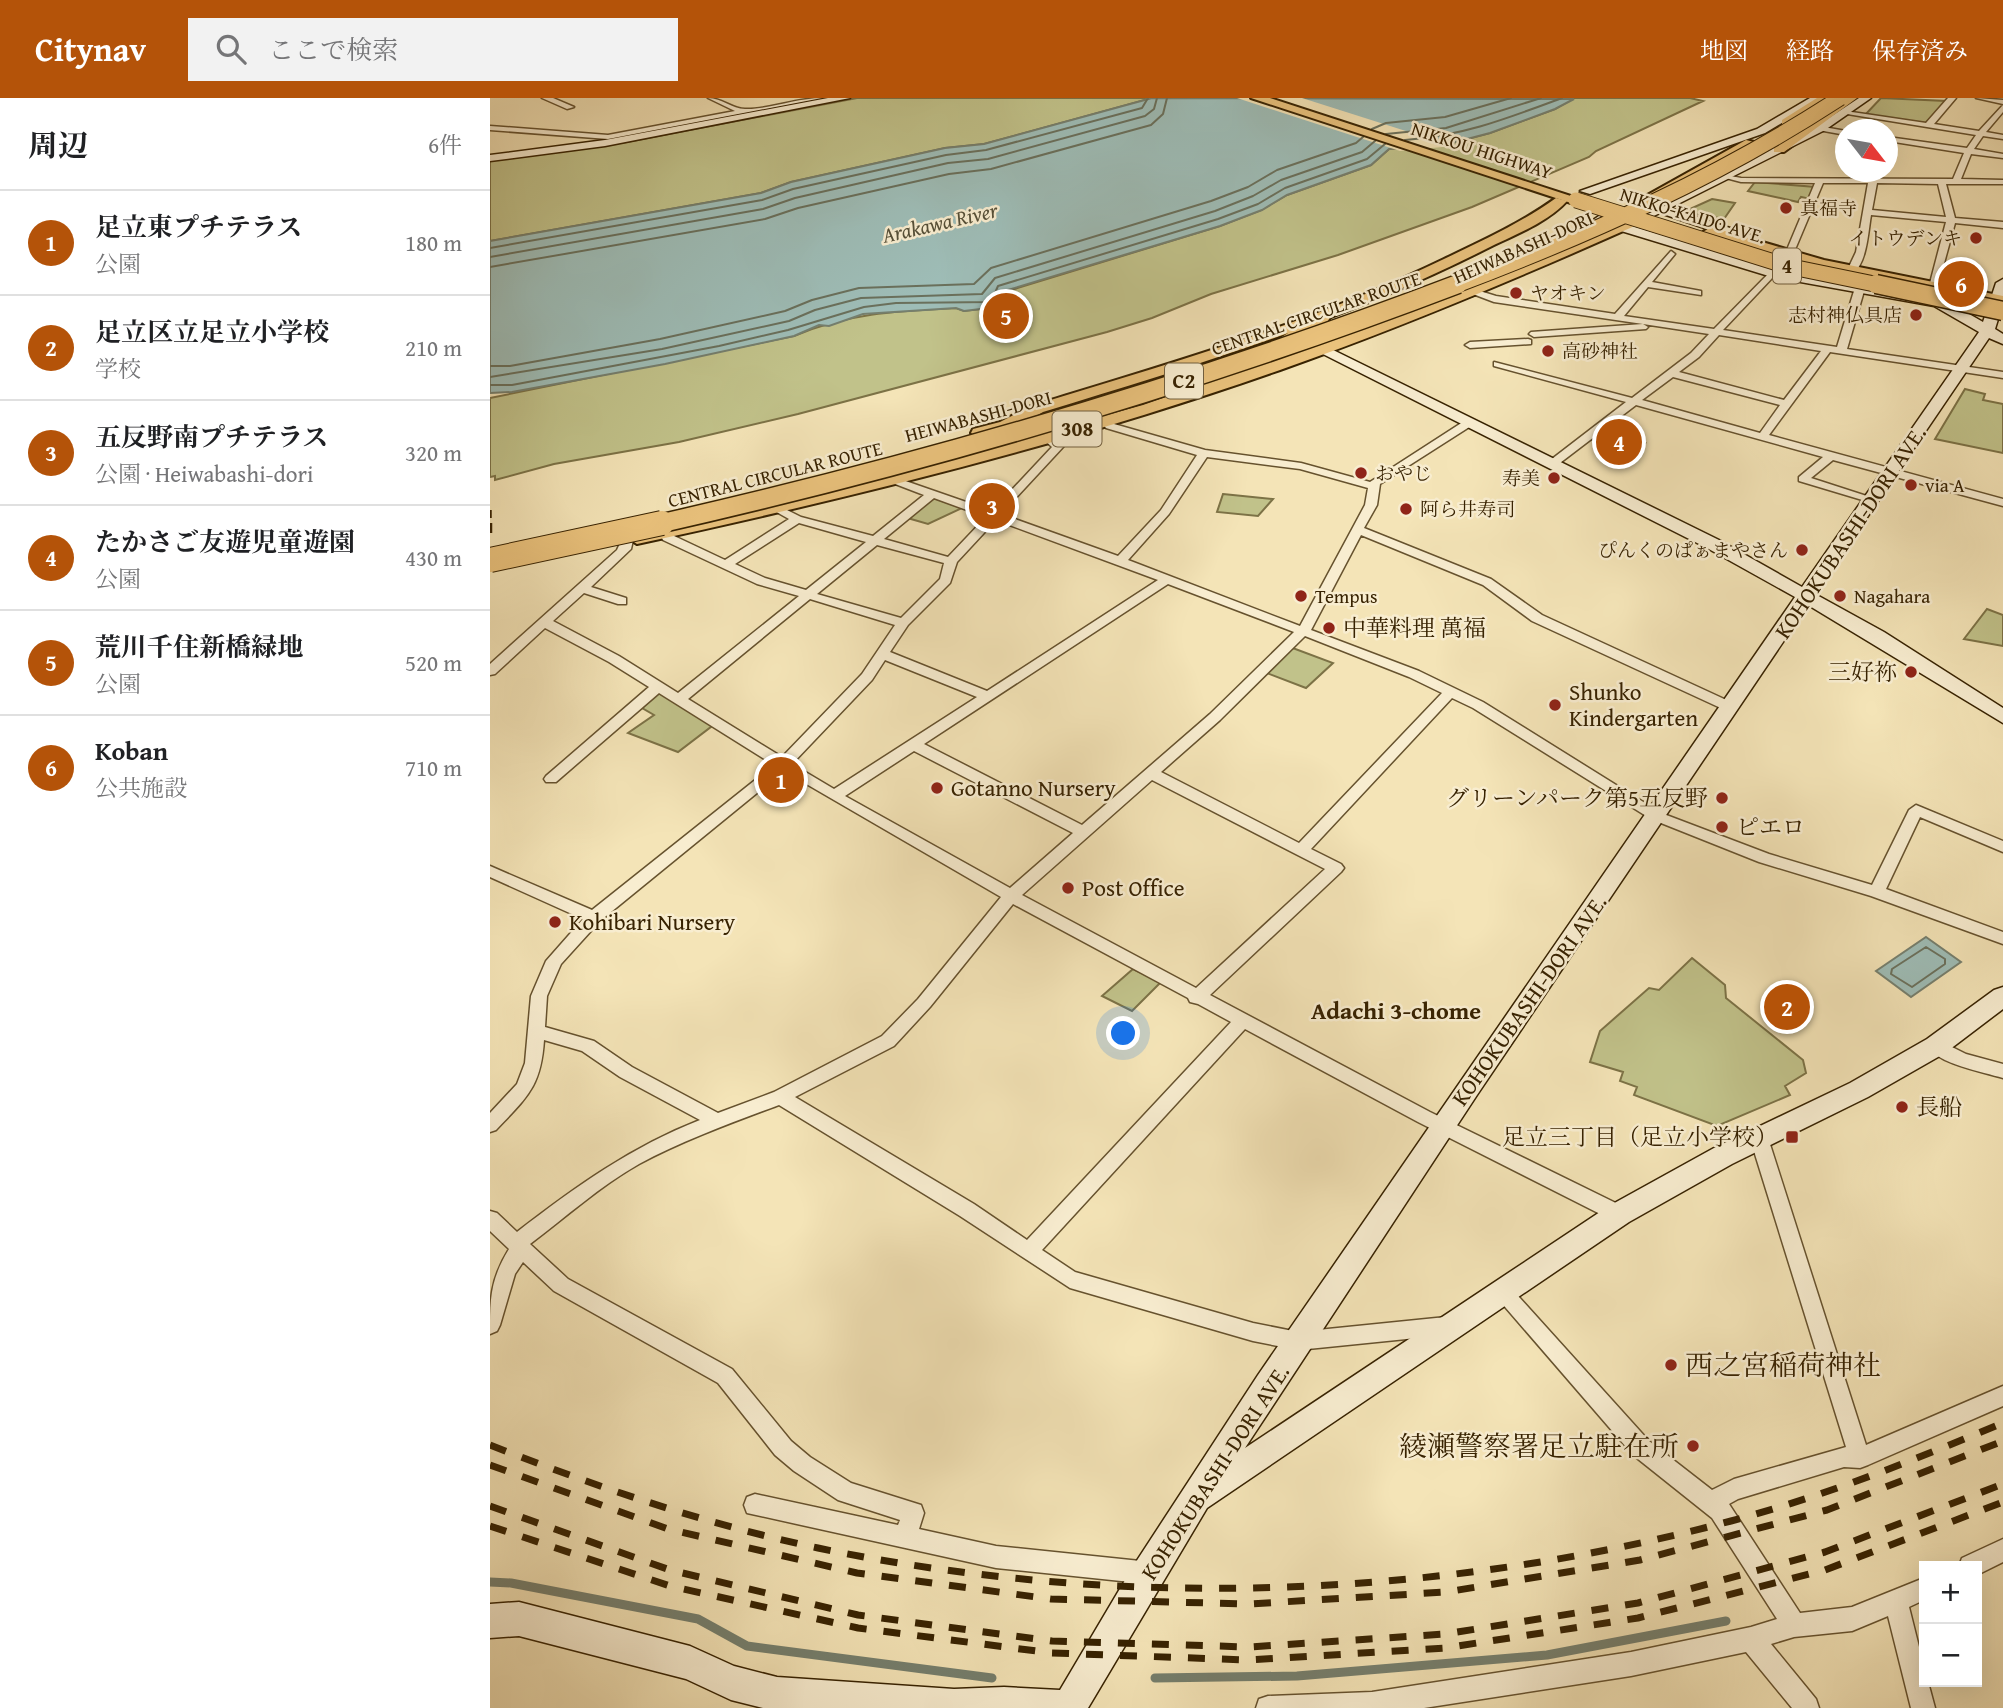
<!DOCTYPE html>
<html lang="ja">
<meta charset="utf-8">
<style>
:root{--surface:#fff;--page:#f2f2f2;--text:#202124;--muted:#757577;--line:#e0e0e0;--accent:#b45309}
body{margin:0;font-family:"Gentium Book Plus","Noto Serif JP",serif;background:var(--page);color:var(--text)}
.controls{position:absolute;right:21px;bottom:21px;display:grid;overflow:hidden;border-radius:0px;box-shadow:0 7px 28px #0002}
.controls button{width:63px;height:63px;display:grid;place-items:center;padding:0;border:0;border-bottom:2px solid var(--line);background:var(--surface);color:var(--text);font:35px sans-serif}
.compass{position:absolute;left:1345px;top:21px;width:63px;height:63px;border-radius:50%;background:var(--surface);box-shadow:0 7px 28px #0002;rotate:121deg}
.you{position:absolute;left:634px;top:936px;width:24px;height:24px;margin:-18px;border:5px solid #fff;border-radius:50%;background:#1a73e8;box-shadow:0 0 0 10px #1a73e833}
.badge{display:grid;place-items:center;width:46px;height:46px;border-radius:50%;background:var(--accent);color:#fff;font-size:23px;font-weight:700}
.pin{position:absolute;translate:-50% -50%;border:4px solid #fff;box-shadow:0 2px 7px #0006}
.list{margin:0;padding:0;list-style:none}
h2{display:flex;justify-content:space-between;align-items:center;height:91px;margin:0;padding:0 28px;font-size:30px}
h2 small{font-size:23px;font-weight:400;color:var(--muted)}
.list li{display:grid;grid-template-columns:46px 1fr auto;gap:21px;align-items:center;box-sizing:border-box;height:105px;padding:0 28px;border-top:2px solid var(--line)}
.list b{display:block;font-size:26px;white-space:nowrap}
.list p{margin:0;font-size:23px;white-space:nowrap;color:var(--muted)}
.list em{font-size:23px;font-style:normal;color:var(--muted)}
.icon{flex:none;width:38px;height:38px;fill:none;stroke:currentColor;stroke-width:2;stroke-linecap:round;stroke-linejoin:round}
.map{position:relative;flex:none;width:1513px;height:1610px;overflow:hidden}
header{display:flex;align-items:center;gap:42px;box-sizing:border-box;height:98px;padding:0 35px;background:var(--accent);color:#fff}
header strong{font-size:33px}
nav{display:flex;gap:38px;margin-inline-start:auto;font-size:24px}
.search{width:490px;height:63px;background:var(--page);display:flex;align-items:center;gap:18px;box-sizing:border-box;padding:0 24px;border-radius:0px;color:var(--muted);font-size:26px}
main{display:flex}
aside{flex:1;background:var(--surface)}
.map>svg:first-child{display:block}
.green{fill:#c1c28a;stroke:#7c7246;stroke-width:2}
.water{fill:#9ebdb7;stroke:#757f6e;stroke-width:2}
.pier{fill:#f4e4b7}
.lines{fill:none;stroke-linecap:round;stroke-linejoin:round}
.shore{stroke:#6a705c;stroke-width:2}
.stream{stroke:#757f6e;stroke-width:9}
.street-casing{stroke:#66522e;stroke-width:3}
.secondary-casing{stroke:#372201;stroke-width:3}
.primary-casing{stroke:#372201;stroke-width:4}
.highway-casing{stroke:#372201;stroke-width:4}
.street{fill:#f8edd0;fill-rule:evenodd}
.secondary{fill:#f8edd0;fill-rule:evenodd}
.primary{fill:#eac27c;fill-rule:evenodd}
.highway{fill:#eac27c;fill-rule:evenodd}
.rail-far2{stroke:#372201;stroke-width:3.5;stroke-dasharray:8 8;stroke-linecap:butt}
.rail-far1{stroke:#372201;stroke-width:4.5;stroke-dasharray:10 10;stroke-linecap:butt}
.rail{stroke:#372201;stroke-width:7;stroke-dasharray:17 17;stroke-linecap:butt}
.highway-bridge-far2-casing{stroke:#372201;stroke-width:17;stroke-linecap:butt}
.highway-bridge-far1-casing{stroke:#372201;stroke-width:21;stroke-linecap:butt}
.highway-bridge-casing{stroke:#372201;stroke-width:26;stroke-linecap:butt}
.highway-bridge-far2{stroke:#eac27c;stroke-width:15}
.highway-bridge-far1{stroke:#eac27c;stroke-width:18}
.highway-bridge{stroke:#eac27c;stroke-width:24}
.poi-dot{fill:#8f2418;stroke:#f8edd0;stroke-width:2.5}
.labels{text-anchor:middle;stroke-width:5;stroke-linejoin:round;paint-order:stroke}
.far-street-label{font-size:19px;fill:#372201;stroke:#f8edd0}
.far-poi-label{font-size:19px;fill:#372201;stroke:#f8edd0;text-anchor:start}
.far-water-label{font-size:21px;font-style:italic;fill:#565038;stroke:#f8edd0}
.shield{fill:#f8edd0;stroke:#715f3f;stroke-width:2}
.shield-label{font-size:21px;font-weight:bold;fill:#372201}
.street-label{font-size:23px;fill:#372201;stroke:#f8edd0}
.poi-label{font-size:23px;fill:#372201;stroke:#f8edd0;text-anchor:start}
.neighbourhood-label{font-size:24px;font-weight:bold;fill:#372201;stroke:#f8edd0}
.near-poi-label{font-size:28px;fill:#372201;stroke:#f8edd0;text-anchor:start}
</style>
<header>
<strong>Citynav</strong>
<div class="search"><svg class="icon" aria-label="search" viewBox="0 0 24 24"><circle cx="10" cy="10" r="6"/><path d="M15 15l6 6"/></svg>ここで検索</div>
<nav><a>地図</a><a>経路</a><a>保存済み</a></nav>
</header>
<main>
<aside>
<h2>周辺<small>6件</small></h2>
<ul class="list">
<li><span class="badge">1</span><div><b>足立東プチテラス</b><p>公園</p></div><em>180 m</em></li>
<li><span class="badge">2</span><div><b>足立区立足立小学校</b><p>学校</p></div><em>210 m</em></li>
<li><span class="badge">3</span><div><b>五反野南プチテラス</b><p>公園 · Heiwabashi-dori</p></div><em>320 m</em></li>
<li><span class="badge">4</span><div><b>たかさご友遊児童遊園</b><p>公園</p></div><em>430 m</em></li>
<li><span class="badge">5</span><div><b>荒川千住新橋緑地</b><p>公園</p></div><em>520 m</em></li>
<li><span class="badge">6</span><div><b>Koban</b><p>公共施設</p></div><em>710 m</em></li>
</ul>
</aside>
<div class="map">
<svg width="1513" height="1610" viewBox="0 0 1513 1610">
<rect width="100%" height="100%" fill="#f4e4b7"/>
<filter id="stains"><feTurbulence type="fractalNoise" baseFrequency=".00286" numOctaves="4"/><feColorMatrix values="0 0 0 0 .2 0 0 0 0 .09 0 0 0 0 .02 0 0 0 .5 -.17"/></filter>
<radialGradient id="worn" r=".72"><stop offset=".6" stop-color="#630" stop-opacity="0"/><stop offset="1" stop-color="#630" stop-opacity=".3"/></radialGradient>
<path class="green" d="M367,0h295l-168,46 -39,4 -154,34 -30,11 -271,48v-81l137,-18z
M1084,0h116l13,3 -107,50 -7,6 -117,50 -134,48 -127,39 -59,24 -45,14 -309,82 -119,28 -125,22 -59,16v-4l-5,1v-79l304,-62c54,-23 103,-25 162,-28l8,3 59,-7 -15,-3 -10,-7 222,-68 41,-16 26,-15 84,-30 18,-16 59,-5 42,-11 65,-24z
M1391,0l65,3 -20,22 -62,-7z
M1265,84l61,5 -6,12 -9,-2 -3,5 -50,-11z
M1222,101l23,4 -11,16 -32,-6 -2,-4z
M1475,291l20,5 -2,6 20,4v49l-68,-14z
M1119,332l36,13 -12,9 -41,-12z
M733,396l50,5 -15,17 -41,-4z
M441,399l31,11 -34,16 -24,-7z
M1497,511l16,6v31l-39,-7z
M800,549l43,16 -27,25 -42,-16z
M166,591l60,34 -38,29 -50,-19 26,-18 -17,-10z
M1202,860l33,27 1,13 77,62 3,13 -21,13 5,9 -73,31 -83,-31 3,-8 -17,-6 3,-9 -33,-10 10,-31 49,-43 10,2z
M643,871l28,13 -29,29 -30,-15z"/>
<path class="water" d="M662,0l422,1 -19,10 -65,24 -42,11 -59,5 -18,16 -84,30 -25,15 -42,16 -222,67 10,8 14,-3 1,6 -59,7 -8,-3 -93,6 -34,12 -10,-1 -25,11 -129,28 -153,28 -22,1v-152l271,-48 30,-11 154,-34 39,-4z
M1436,839l35,25 -50,35 -35,-26z"/>
<path class="pier" d="M747,0h65l151,48 -53,5z"/>
<g class="lines">
<path class="shore" d="M882,31l14,-6 59,-6 66,-19
M896,36l60,-6 95,-30
M915,42c58,-4 103,-22 157,-42
M0,150l272,-48 31,-11 153,-34 40,-5 156,-42 6,-10
M0,159l273,-48 32,-11 153,-35 40,-4 157,-43 9,-7 3,-11
M0,169l275,-48 33,-11 151,-34 42,-5 160,-44 12,-11 4,-16
M0,268h20l150,-27 125,-28 27,-11 47,-12 115,-4 17,-16 220,-67 37,-14 29,-17 79,-27 7,-6
M0,279l172,-28 127,-28 26,-11 46,-12 121,-4 13,-16 220,-67 38,-15 28,-16 81,-28 13,-11
M0,287h22l207,-39 69,-16 76,-23 32,-4 95,-1 7,-16 220,-67 40,-15 27,-16 82,-29 18,-15
M1436,849l19,12v5l-33,23 -21,-13 1,-5z"/>
<path class="stream" d="M0,1484l21,1 187,36 49,27 245,32
M665,1580l142,-2 250,-21 179,-34"/>
<defs>
<path id="street" d="M52,0h11l21,9 -7,2z
M218,0c14,0 24,11 37,11 23,1 51,-11 77,-11l-214,41 -118,-9v-4l118,9 127,-24z
M1458,0h8l-22,26 45,7 24,-26v7l-17,20 17,3v4l-20,-3 -9,13 29,5v4l-32,-4 -10,25 42,1v4h-57l9,34 48,4v6l-48,-5 -18,66 -8,-2 17,-65 -75,-7c-3,17 -4,49 -19,59l-5,-3 9,-19 12,-69h-45l-29,69 -4,3 -4,-3 29,-69 -74,-1 -19,-5 4,-2 15,3 212,1 11,-26 -76,-12v-4l79,11 9,-13 -135,-22 4,-2 81,12zM1387,85l61,1 8,33 -74,-7z
M1486,0l27,2v4z
M1328,28l28,5v4l-28,-5z
M1181,153l4,3 -23,28 49,9v4l-53,-8 -24,29 90,13 58,-59 5,3 -2,2 -52,55 114,17 17,-56 5,-3 5,3 -17,58 156,23v6l-173,-26 -61,83 234,64v7l-170,-46 -22,18 68,22 -10,2 -70,-21v-4l24,-20 -187,-52 -80,61h-8v-4l78,-60 -132,-36v-4l138,36 59,-45 18,-19 -66,-10 5,3 -2,2 -112,8 -5,-3 2,-2 112,-8 -149,-22 -29,-11 5,-3 26,8 119,18zM1229,237l102,16 -37,49 -105,-28 20,-15zM1183,279l107,28 -20,28 -118,-33z
M1038,241l3,1v4l-61,4 -5,-3 5,-3z
M610,320h8l6,6 91,26 96,13 69,19 96,-62h8v4l-94,60 -3,21 -13,23 127,51 51,36 193,89 2,3 -2,3h-10l-193,-89 -49,-36 -122,-50 -50,95 108,41 64,31 178,111 108,41 103,31 37,-75 7,-5 87,36v11l-83,-35 -34,72 117,43v12l-132,-48 -112,-34 -108,-43 -178,-111 -21,-10 -141,151 30,15 3,4 -3,4 -131,123 220,117 196,96 3,6 -3,6 -7,2 -7,-2 -194,-98 -173,-93 -203,221 33,22 178,51 45,9 148,-15 7,3 3,6 -3,6 -7,3 -148,15 -45,-9 -183,-53 -110,-72 -181,-111c-48,18 -95,35 -140,59 -39,22 -73,53 -109,80l38,35 164,90 59,72 19,16 41,26 70,22 3,8 -5,16 77,17 154,16 8,3 3,8 -3,8 -8,3 -154,-16 -249,-55 -3,-8 3,-8 8,-3 143,31 2,-5 -62,-20 -44,-29 -19,-16 -57,-72 -164,-92 -31,-29 -8,12 -15,51 -3,6 -7,3c0,-35 0,-54 19,-85l-19,-18v-20l7,2 20,19c58,-45 114,-85 183,-112l-80,-43 -38,-26 -38,-11c-3,47 -17,57 -48,90l-6,2v-19l27,-29 8,-21 6,-67 15,-35 37,-42 -93,-42v-11l102,44 182,-145 -115,-72 -103,89h-10l-2,-3 2,-3 103,-89 -40,-25 -64,-34 -50,46 -5,1v-11l127,-114 6,-13 4,-1 6,4 -2,9 -40,38 35,11v6h-8l-34,-11 -31,28 66,35 59,37 121,-97 -42,-12 -94,-44 -4,-8 2,-3h8l3,6 53,25 64,-41 -16,-9 -2,-2 6,-3 24,12 72,19 51,-41 -34,-13v-4l4,-1 98,34 60,-64 -10,-9 5,-3 17,11 -63,68 117,42 43,-46 36,-55 -91,-27 -7,-8zM717,359l93,12 68,19 -3,17 -65,121 -172,-66 41,-46zM444,400l52,19 -38,40 -64,-18zM506,422l162,60 -171,111 -97,-39 18,-27 42,-42 7,-21zM309,425l67,19 -60,48 -41,-12 -30,-14zM387,447l67,18 -4,16 -39,39 -84,-24zM678,486l126,48 -84,82 -128,111 -158,-81zM320,501l85,26 -33,49 -80,83 -94,-58zM815,538l104,41 33,16 -143,150 -138,-71 59,-52zM395,562l92,37 -143,92 -42,-25 80,-84zM424,653l159,82 -63,55 -165,-92zM294,673l217,126 -83,102 -36,37 -108,56 -56,21 -86,-46 -38,-26 -49,-14 2,-31 14,-32 39,-43zM662,682l173,89 -129,119 -174,-93zM523,806l175,94 2,4 8,2 33,18 -204,218 -53,-36 -179,-107 99,-51 36,-39z
M1446,941l30,15 37,10v14c-20,-6 -65,-14 -76,-32l3,-5z
M1269,1033l6,2 3,5 98,307 137,-59v20l-135,59 -8,3 -16,-1 -106,32 -9,5 71,109 52,-6 72,-29v22l-15,7 15,60v15h4l7,26h-24l-23,-92 -36,15 -58,6 -23,7 45,55 3,9h-27l-46,-56 -115,24 -207,32h-168l3,-9 9,-3 104,-4 259,-40 120,-25 26,-8 -65,-101 -79,-63 -140,-162 3,-6 7,-3 7,3 139,154 63,49 22,-11 112,-32 -96,-309 3,-5z
M1513,1441v23l-26,13v-9h-18l3,-8z"/>
<path id="secondary" d="M338,0h22l-245,48 -115,15v-6l115,-15z
M1320,0h13l-58,35 -175,61 -10,-3 177,-62z
M1369,0h12l-46,32 -155,78 84,28v6h-8l-86,-29 -19,9 -6,-4 14,-9v-5l9,1 159,-79z
M1109,118l175,53 144,26 1,-4h10l54,31 13,-39 7,-4v24l-8,26 8,5v10l-14,-6 -174,256 69,38 119,76v15l-195,-118 -331,490 -232,353 364,-242 105,-58 136,-65 77,-44 67,-49 9,-3v22l-58,44 -77,44 -136,67 -103,58 -422,286 -119,200h-325l-32,-8 -45,-21 -167,-43 -29,2v-34l29,-2 171,44 44,20 43,11 177,12 50,-2 56,3 74,-125 124,-190 537,-778 -88,-49 -394,-199 12,-3 394,194 83,47 177,-255 -45,-26 -162,-29 -177,-54 -2,-3z"/>
<path id="primary" d="M1066,100l11,3c-20,22 -55,35 -81,48 -142,72 -292,117 -443,163l-31,18 -33,8 -8,-5 2,-4 27,-7 31,-16c140,-43 281,-83 413,-147 38,-18 77,-36 112,-61z
M1151,116l7,4 -2,3c-121,54 -241,105 -366,149 -210,74 -426,127 -643,174l-9,-6 9,-6 253,-57 253,-70 250,-87z"/>
<path id="highway" d="M761,0h19l313,102 -7,4 -5,-1z
M1327,0h15l-40,28h-10v-6z
M1353,0h14l-73,54h-10v-6z
M1256,42l12,3 -104,58h-10l-2,-3z
M1221,129l113,33 179,36v10l-182,-37 -115,-34 -3,-3z
M980,188l6,2v6l-117,41h-12l-3,-4 3,-4z
M832,214l8,5 -2,4 -41,26h-12l-3,-4z"/>
</defs>
<use href="#street" class="street-casing"/>
<use href="#secondary" class="secondary-casing"/>
<use href="#primary" class="primary-casing"/>
<use href="#highway" class="highway-casing"/>
<use href="#street" class="street"/>
<use href="#secondary" class="secondary"/>
<use href="#primary" class="primary"/>
<use href="#highway" class="highway"/>
<path class="rail-far2" d="M0,412v15"/>
<path class="rail-far1" d="M0,425v17"/>
<path class="rail" d="M0,1347c107,42 215,79 328,103 298,62 619,52 913,-27 94,-25 183,-61 272,-98
M0,1367l178,64 189,44 194,26 198,5 197,-12 194,-32 187,-50 176,-69
M0,1408l180,64 188,45 194,26 197,6 196,-13 193,-31 187,-51 178,-68
M0,1428l180,60 188,42 194,25 197,7 196,-12 193,-30 187,-48 178,-68"/>
<defs>
<path id="highway-bridge-far2" d="M1086,102l211,66 97,20
M964,188c135,-51 265,-109 386,-188"/>
<path id="highway-bridge-far1" d="M1386,186l127,27
M164,427c274,-62 542,-141 804,-241"/>
<path id="highway-bridge" d="M0,462l172,-37"/>
</defs>
<use href="#highway-bridge-far2" class="highway-bridge-far2-casing"/>
<use href="#highway-bridge-far1" class="highway-bridge-far1-casing"/>
<use href="#highway-bridge" class="highway-bridge-casing"/>
<use href="#highway-bridge-far2" class="highway-bridge-far2"/>
<use href="#highway-bridge-far1" class="highway-bridge-far1"/>
<use href="#highway-bridge" class="highway-bridge"/>
</g>
<g class="poi-dot">
<circle cx="1296" cy="110" r="7"/>
<circle cx="1486" cy="140" r="7"/>
<circle cx="1026" cy="195" r="7"/>
<circle cx="1426" cy="217" r="7"/>
<circle cx="1058" cy="253" r="7"/>
<circle cx="871" cy="375" r="7"/>
<circle cx="1064" cy="380" r="7"/>
<circle cx="1421" cy="387" r="7"/>
<circle cx="916" cy="411" r="7"/>
<circle cx="1312" cy="452" r="7"/>
<circle cx="811" cy="498" r="7"/>
<circle cx="1350" cy="498" r="7"/>
<circle cx="839" cy="530" r="7"/>
<circle cx="1421" cy="574" r="7"/>
<circle cx="1065" cy="607" r="7"/>
<circle cx="447" cy="690" r="7"/>
<circle cx="1232" cy="700" r="7"/>
<circle cx="1232" cy="729" r="7"/>
<circle cx="578" cy="790" r="7"/>
<circle cx="65" cy="824" r="7"/>
<circle cx="1412" cy="1009" r="7"/>
<rect x="1295" y="1032" width="14" height="14" rx="3.5"/>
<circle cx="1181" cy="1267" r="7"/>
<circle cx="1203" cy="1348" r="7"/>
</g>
<g class="labels">
<g class="far-street-label">
<text transform="translate(992 52) rotate(18)" y="7">NIKKOU HIGHWAY</text>
<text transform="translate(1203 117) rotate(17)" y="7">NIKKO-KAIDO AVE.</text>
<text transform="translate(1033 149) rotate(-24)" y="7">HEIWABASHI-DORI</text>
<text transform="translate(826 215) rotate(-19)" y="7">CENTRAL CIRCULAR ROUTE</text>
<text transform="translate(488 318) rotate(-15)" y="7">HEIWABASHI-DORI</text>
<text transform="translate(285 376) rotate(-14)" y="7">CENTRAL CIRCULAR ROUTE</text>
</g>
<g class="far-poi-label">
<text x="1310" y="117">真福寺</text>
<text x="1472" y="147" text-anchor="end">イトウデンキ</text>
<text x="1040" y="202">ヤオキン</text>
<text x="1412" y="224" text-anchor="end">志村神仏具店</text>
<text x="1072" y="260">高砂神社</text>
<text x="885" y="382">おやじ</text>
<text x="1050" y="387" text-anchor="end">寿美</text>
<text x="1435" y="394">via A</text>
<text x="930" y="418">阿ら井寿司</text>
<text x="1298" y="459" text-anchor="end">ぴんくのぱぁまやさん</text>
<text x="825" y="505">Tempus</text>
<text x="1364" y="505">Nagahara</text>
</g>
<g class="far-water-label">
<text transform="translate(450 125) rotate(-13)" y="7">Arakawa River</text>
</g>
<g class="shield">
<rect x="1283" y="150.5" width="28" height="35" rx="5"/>
<rect x="675" y="265.5" width="38" height="35" rx="5"/>
<rect x="562.5" y="313.5" width="49" height="35" rx="5"/>
</g>
<g class="shield-label">
<text x="1297" y="175">4</text>
<text x="694" y="290">C2</text>
<text x="587" y="338">308</text>
</g>
<g class="street-label">
<text transform="translate(1360 434) rotate(-56)" y="8">KOHOKUBASHI-DORI AVE.</text>
<text transform="translate(1039 902) rotate(-55)" y="8">KOHOKUBASHI-DORI AVE.</text>
<text transform="translate(725 1374) rotate(-57)" y="8">KOHOKUBASHI-DORI AVE.</text>
</g>
<g class="poi-label">
<text x="853" y="538">中華料理 萬福</text>
<text x="1407" y="582" text-anchor="end">三好祢</text>
<text x="1079" y="602">Shunko<tspan x="1079" dy="26">Kindergarten</tspan></text>
<text x="461" y="698">Gotanno Nursery</text>
<text x="1218" y="708" text-anchor="end">グリーンパーク第5五反野</text>
<text x="1246" y="737">ピエロ</text>
<text x="592" y="798">Post Office</text>
<text x="79" y="832">Kohibari Nursery</text>
<text x="1426" y="1017">長船</text>
<text x="1288" y="1047" text-anchor="end">足立三丁目（足立小学校）</text>
</g>
<g class="neighbourhood-label">
<text x="906" y="921">Adachi 3-chome</text>
</g>
<g class="near-poi-label">
<text x="1195" y="1277">西之宮稲荷神社</text>
<text x="1189" y="1358" text-anchor="end">綾瀬警察署足立駐在所</text>
</g>
</g>
<rect width="100%" height="100%" filter="url(#stains)"/>
<rect width="100%" height="100%" fill="url(#worn)"/>
</svg>
<div class="controls">
<button>+</button>
<button>−</button>
</div>
<svg class="compass" viewBox="-18 -18 36 36"><path d="M0-13l5 13h-10z" fill="#e53935"/><path d="M0 13l5-13h-10z" fill="#757577"/></svg>
<div class="you"></div>
<div class="pin badge" style="left:291px;top:682px">1</div>
<div class="pin badge" style="left:1297px;top:909px">2</div>
<div class="pin badge" style="left:502px;top:408px">3</div>
<div class="pin badge" style="left:1129px;top:344px">4</div>
<div class="pin badge" style="left:516px;top:218px">5</div>
<div class="pin badge" style="left:1471px;top:186px">6</div>
</div>
</main>
